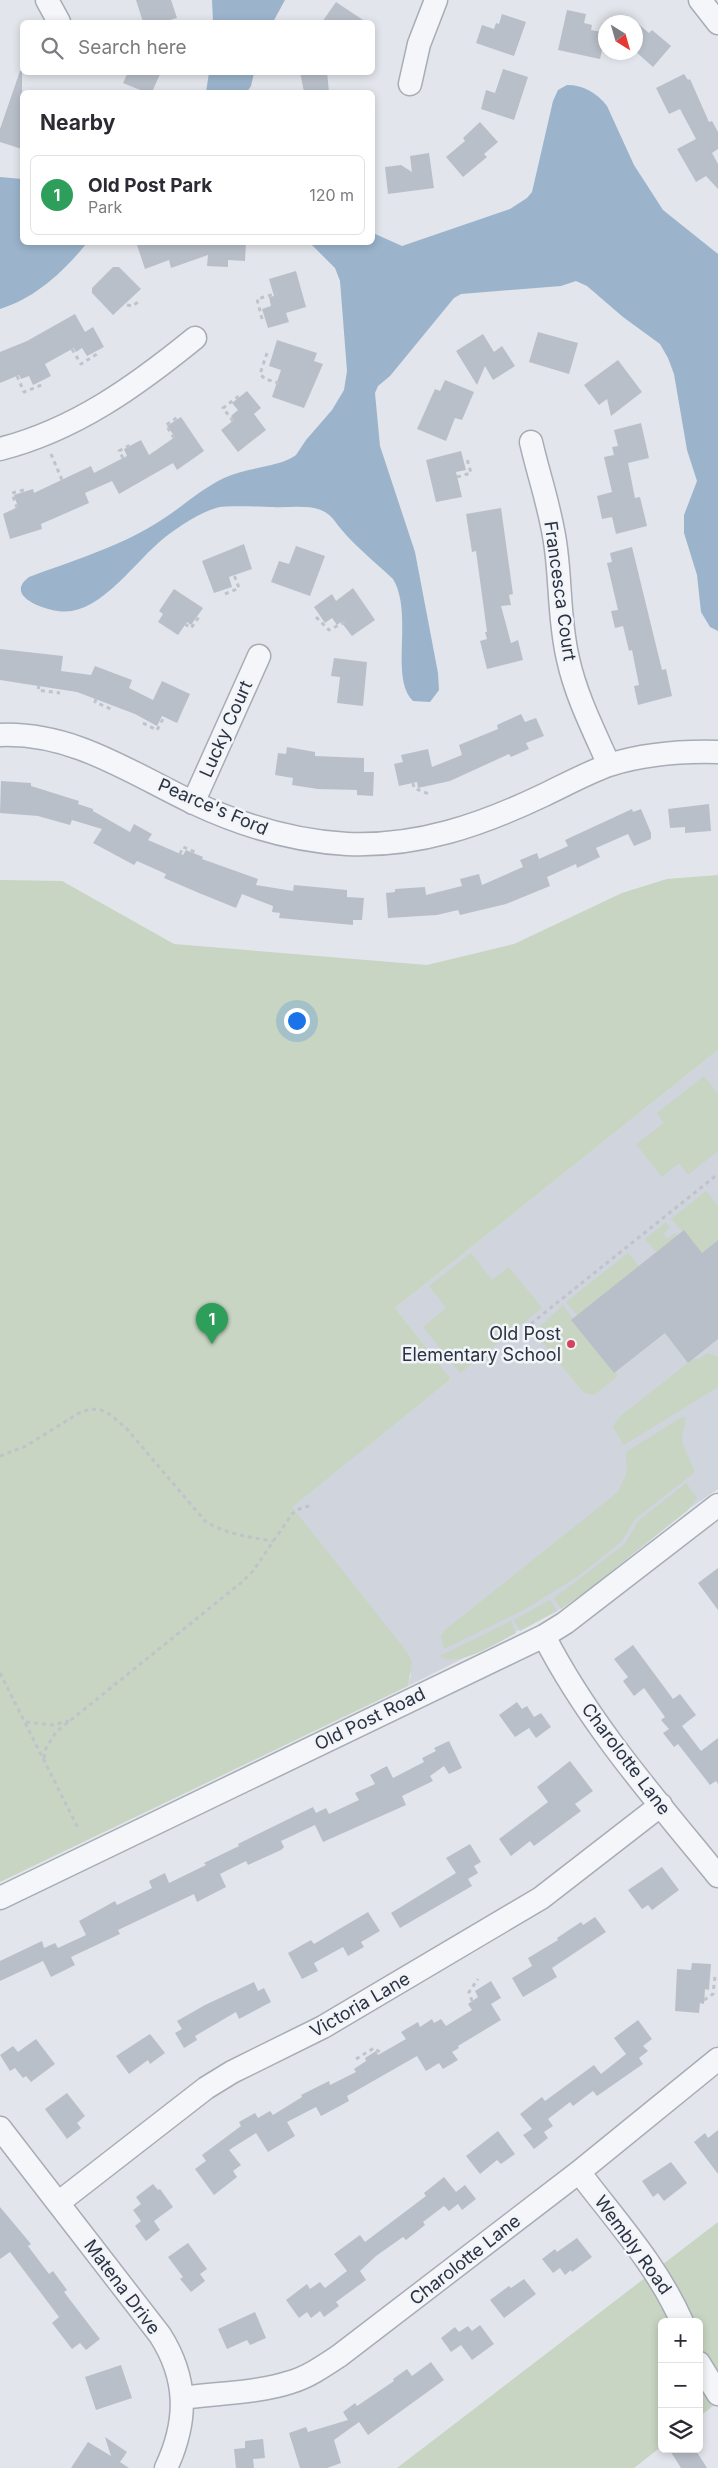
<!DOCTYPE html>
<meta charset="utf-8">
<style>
:root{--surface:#fff;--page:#f2f2f3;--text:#2b2b33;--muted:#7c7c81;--line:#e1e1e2;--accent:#111827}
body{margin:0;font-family:Inter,sans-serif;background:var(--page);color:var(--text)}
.controls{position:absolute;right:15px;bottom:15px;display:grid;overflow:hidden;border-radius:8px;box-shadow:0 2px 8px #0003}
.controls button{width:45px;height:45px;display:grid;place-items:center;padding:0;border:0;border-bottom:1px solid var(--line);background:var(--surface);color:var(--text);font:25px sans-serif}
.compass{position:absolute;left:598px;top:15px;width:45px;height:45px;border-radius:50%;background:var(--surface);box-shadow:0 2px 8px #0003;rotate:143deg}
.you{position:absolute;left:296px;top:1020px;width:18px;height:18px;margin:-12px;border:4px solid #fff;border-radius:50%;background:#1a73e8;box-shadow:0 0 0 8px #1a73e833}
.badge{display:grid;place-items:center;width:32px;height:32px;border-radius:50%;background:var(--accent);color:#fff;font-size:16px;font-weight:700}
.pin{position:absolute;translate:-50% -41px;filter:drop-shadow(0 1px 2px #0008)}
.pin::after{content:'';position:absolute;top:26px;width:18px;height:15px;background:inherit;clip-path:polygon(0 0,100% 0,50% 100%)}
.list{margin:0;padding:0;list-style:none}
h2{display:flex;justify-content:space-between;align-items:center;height:65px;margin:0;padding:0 20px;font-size:21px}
h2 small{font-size:16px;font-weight:400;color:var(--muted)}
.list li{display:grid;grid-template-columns:32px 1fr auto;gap:15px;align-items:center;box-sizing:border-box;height:80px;margin:0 10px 10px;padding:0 10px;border:1px solid var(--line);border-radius:8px}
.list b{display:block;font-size:19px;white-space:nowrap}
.list p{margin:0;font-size:16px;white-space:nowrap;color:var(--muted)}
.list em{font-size:16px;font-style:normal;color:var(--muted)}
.icon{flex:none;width:28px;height:28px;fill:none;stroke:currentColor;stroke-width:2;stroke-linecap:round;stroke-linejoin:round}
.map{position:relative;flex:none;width:718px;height:2468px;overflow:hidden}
.search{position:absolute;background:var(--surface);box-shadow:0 2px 8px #0003;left:20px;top:20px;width:355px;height:55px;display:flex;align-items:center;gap:12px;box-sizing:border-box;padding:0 18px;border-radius:8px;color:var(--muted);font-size:19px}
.panel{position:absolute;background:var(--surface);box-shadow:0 2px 8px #0003;left:20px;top:90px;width:355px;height:155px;border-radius:8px}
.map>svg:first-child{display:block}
.built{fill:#d0d4dd}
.green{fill:#c7d5c2}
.water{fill:#9bb4cc}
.building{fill:#b9bfc9}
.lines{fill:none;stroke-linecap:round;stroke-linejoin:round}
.minor-casing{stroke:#a7acb6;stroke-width:25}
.path{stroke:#c0c3ca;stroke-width:3;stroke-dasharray:4 4;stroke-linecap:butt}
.minor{stroke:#f5f6f9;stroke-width:22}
.poi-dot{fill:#d5425a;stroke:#f2f4f8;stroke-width:2}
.labels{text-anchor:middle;stroke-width:5;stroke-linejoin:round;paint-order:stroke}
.street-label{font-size:18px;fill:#293344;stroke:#f2f4f8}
.poi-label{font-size:18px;fill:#293344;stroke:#f2f4f8;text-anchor:end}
</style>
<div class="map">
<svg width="718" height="2468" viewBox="0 0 718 2468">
<rect width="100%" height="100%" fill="#e2e5eb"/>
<path class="built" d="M718,1050v439l-31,21 -98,79 -32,22 -149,75 3,-12 -120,-167 160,-128 -56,-71z"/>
<path class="green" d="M718,875v175l-323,258 56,71 -159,128 115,145 5,10 -4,24 -408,196v-1002l62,1 112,63 253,21 87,-21 108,-51 45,-14z
M704,1076l14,18v57l-30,24 -9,-12 -17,14 -26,-33 28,-21 -7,-10z
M706,1191l12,15v34l-16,13 -31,-34z
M666,1222l4,5 -7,7 4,5 8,-6 3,3 -22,16 -11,-13z
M471,1253l21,27 17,-13 33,41 -82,65 -37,-46 23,-19 -17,-22z
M628,1253l11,13 -61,50 -12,-14z
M563,1305l10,14 -1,2 42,52 2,-1 2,4 -24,19 -10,-2 -39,-48 -15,-9z
M708,1353l10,4v30l-94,58 -11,-18 5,-9 75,-59h6z
M682,1417l4,1 -4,19 1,8 12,27 -59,46 -15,24 -44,35 -55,34 -78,38 -3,-13 4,-6 173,-138 9,-20 -1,-20z
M686,1483l11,15 -9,12 -99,79 -28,20 -7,-11 71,-54 13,-23z
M550,1600l7,11 -37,20 -6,-11z
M511,1621l5,12c-16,8 -59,36 -76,23z
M718,2222v180l-19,15v-95h-37v124l-28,22h-237z"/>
<path class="water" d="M212,0h73l-12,22h-60z
M209,73v-1l45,1 -3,13 -4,6h-41z
M567,85c17,0 30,8 40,21l27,59 29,45 55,44v377l-8,-4 -9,-15 -4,-37 -13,-42v-18l13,-34 -10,-31 -13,-76 -6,-16 -8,-14 -37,-27 -36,-31 -11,-5 -15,5 -100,8 -7,4 -64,78 -12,10 -3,7 5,53 35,106 23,121 1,17 -9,12 -17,-1c-24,-23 1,-87 -20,-122 -17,-16 -37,-32 -52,-50 -5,-6 -9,-13 -16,-17 -14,-8 -36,-4 -52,-5 -12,0 -47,-2 -57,1 -17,5 -38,19 -52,30 -29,23 -66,80 -106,73 -15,-2 -54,-15 -29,-34 40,-15 89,-30 126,-53 24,-14 44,-34 69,-46 22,-11 54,-10 72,-23l10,-15 26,-30 12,-20 3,-19 -7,-90 -5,-13 -25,-25 62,-1 1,-9 29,13 108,-37 17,-11 5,-6 21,-91 5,-11z
M0,177l22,2v63l65,1c-23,28 -51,55 -87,66z"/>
<path class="building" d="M136,0h35l6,18 -14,4h-20z
M336,2l30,20h-44z
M567,10l19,4 -2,9 8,2 -1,5 15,3 -6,26 -42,-9z
M502,14l24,8 -12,34 -38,-13 6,-18 12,4 2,-6 3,1z
M636,22l13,11 3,-3 19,16 -18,21 -17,-15z
M503,69l25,8 -14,43 -33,-11 5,-19 9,3z
M20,71h2v78l-22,-7v-13z
M128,72h33l-9,20h-7l-22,-9z
M300,72h27l2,20h-25z
M684,74l4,6 2,-1 19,43 3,-1 6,11v17l-6,4 6,11v25l-12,-13 -10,6 -19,-33 19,-10 -16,-30 -11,5 -13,-26z
M480,122l18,20 -14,12 3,3 -24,20 -17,-20 19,-16 -2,-3z
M429,153l5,35 -46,6 -3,-27 16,-2 11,7 -2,-16z
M136,242h110l-1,19 -17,-1v7l-21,-1 1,-11 -37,13 -2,-8 -24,9z
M113,267h6l22,22 -28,26 -21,-22v-5z
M296,271l10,36 -20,6 3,9 -21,6 -6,-19 9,-3 -2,-9 5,-1 -5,-17z
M75,314l10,18 8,-5 11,20 -17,9 -5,-8 -6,4 -2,-4 -29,16 6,12 -18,9 -4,-9 -8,3 -2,-4 -19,8v-31l27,-11z
M538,332l40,11 -9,31 -40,-12z
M483,334l11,18 8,-6 13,20 -22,14 -8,-14 -8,19 -21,-34z
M277,340l40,13 -3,8 9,3 -19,44 -32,-11 9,-27 -12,-4z
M618,360l24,32 -31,24 -4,-17 -8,6 -15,-20z
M445,380l29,12 -12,28 -7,-2 -9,23 -29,-12 18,-40 5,2z
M247,391l14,17 -7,6 12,16 -28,22 -17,-22 13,-10 -3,-4 7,-6 -6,-7z
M181,417l23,34 -27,19 -4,-7 -54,31 -7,-13 -27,12 4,10 -48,21 1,5 -32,10 -7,-25 15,-7 -4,-12 19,-6 1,4 57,-27 3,7 33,-17 -3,-7 17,-9 8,15 26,-18 -8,-11z
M641,423l8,35 -21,5 7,35 5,-1 7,29 -31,8 -4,-17 -10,2 -5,-23 15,-4 -8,-35 10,-2 -2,-8 6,-1 -4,-16z
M461,451l5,19 -10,2 6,25 -26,5 -10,-42z
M501,508l12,86 -4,1 2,10 -10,1 10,37 7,-3 5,20 -36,9 -7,-28 7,-2 -2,-7h2l-11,-81 -4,1 -6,-38z
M244,544l8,25 -23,8 3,10 -18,6 -12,-32z
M296,546l29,10 -15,40 -39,-14 8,-21 10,3z
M632,547l30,123 4,-1 6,27 -34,9 -4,-19 5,-1 -7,-35 -3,1 -6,-25 -8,2 -4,-17 7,-1 -11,-47 5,-1 -2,-9z
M353,588l22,32 -23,16 -11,-14 -4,3 -5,-7 -7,5 -11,-16 18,-13 4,7z
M174,589l29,19 -12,17 -4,-3 -9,13 -20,-13 5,-8 -4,-3z
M0,649l63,7 -2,15 30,4 4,-9 37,14 -3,8 24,12 9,-19 28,13 -13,29 -15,-7 -5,10 -22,-12 -58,-22 -77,-12z
M334,658l33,4 -4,44 -26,-3 3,-26 -9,-1z
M521,714l4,8 11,-4 8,18 -18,7 3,6 -18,8 -2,-3 -59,27 -32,7 -1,-6 -18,4 -5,-22 9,-2 -2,-7 27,-6 4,18 30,-12 -3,-10 39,-16 -1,-4z
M287,747l28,5v4l49,2v14h10l-1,24 -16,-1v-5l-39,-1 -26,-4 1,-7 -18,-3 3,-22 8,1z
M1,781l30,2v3l48,15 -1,3 15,5v2l37,21 4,-8 18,10 -4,6 35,15 3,-5 17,7 -1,2 56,20 -2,6 37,6 1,-6 53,5v7l17,1 -2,22h-9v5l-74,-7 1,-5 -8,-1 1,-6 -31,-12 -6,14 -37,-15 -35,-15 2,-4 -29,-13 -3,4 -41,-22 9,-14 -30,-9 -2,5 -32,-9 -38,-3z
M709,804l2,27 -26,2v-6l-15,1 -2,-19z
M632,809l1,3 8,-3 10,24v6l-17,7 -6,-12 -32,14 4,9 -23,11 -1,-4 -29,13 3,9 -44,18 -46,11 -2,-5 -21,5 -49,3 -2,-25 9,-1v-3l30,-2 1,8 36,-9 -2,-7 19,-5 3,11 41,-18 -3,-7 17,-7 2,6 29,-13 -3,-6z
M684,1230l18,23 16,-13v99l-30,24 -23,-30 -51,40 -43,-53z
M718,1568v42l-20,-27z
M633,1645l40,54 7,-5 16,21 -14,11 19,25 17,-13v46l-2,-3 -6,4 -32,-41 -4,3 -11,-14 6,-4 -8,-9 4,-3 -21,-29 -10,8 -11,-15 5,-4 -14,-18z
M517,1702l5,7 5,-3 7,11 7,-4 10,14 -15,11 -7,-10 -14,9 -16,-22z
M449,1741l13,27 -13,6 -5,-8 -14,10 3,5 -31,15 4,9 -83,37 -8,-17 -34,16 3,6 -3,3 -33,15 -2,-4 -26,13 6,13 -29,15 -3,-8 -76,36 2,4 -49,23 4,8 -24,12 -8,-16 -43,20v-20l42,-20 2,7 11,-5 3,5 28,-13 -7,-14 36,-20 2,4 35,-17 -3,-7 16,-8 4,10 37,-18 -2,-2 35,-17 -1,-2 75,-37 3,6 10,-5 3,6 30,-14 -4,-7 20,-9 -5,-9 17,-9 6,12 31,-16 -2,-4 14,-7 -2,-3z
M570,1761l23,30 -18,13 6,7 -47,35 -4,-5 -19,15 -12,-17 49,-37 -11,-15z
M470,1844l11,18 -7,4 4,7 -10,6 4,7 -72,42 -9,-15 65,-40 -10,-15z
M662,1867l17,23 -27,20 -4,-5 -6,4 -14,-19z
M368,1912l12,19 -19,11 3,5 -16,9 -5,-9 -29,16 4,8 -16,8 -14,-26 23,-13 3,4z
M595,1917l11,15 -54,36 5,9 -34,20 -11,-19 20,-12 -4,-8 30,-18 -1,-2 24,-16 2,3z
M692,1963l19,1 -2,26 -4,-1 -1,15 -4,-1 -1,10 -24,-2 2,-42 14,1z
M491,1981l10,17 -10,6 10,16 -43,26 1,2 -7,4 6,8 -15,9 -4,-6 -13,8 -9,-15 -70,40 2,5 -28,15 -5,-9 -29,15 8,14 -27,16 -12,-19 -27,17 12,15 -8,6 4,6 -23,18 -19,-26 11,-8 -4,-6 39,-29 -2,-4 16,-9 3,5 12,-7 3,4 29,-18 -1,-2 28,-14 1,4 26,-13 -2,-3 12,-8 -1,-3 11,-7 2,4 28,-16 -5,-7 17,-10 2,5 12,-8 2,4 7,-4 5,7 26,-16 -4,-6 10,-7 -3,-6z
M254,1982l4,9 6,-3 7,14 -32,17 -3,-7 -41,24 2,4 -13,8 -9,-15 7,-4 -5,-8 28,-16z
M638,2020l14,19 -9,7 5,5 -9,7 4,6 -46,32 -4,-5 -20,15 -3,-4 -22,17 5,7 -9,6 4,6 -14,11 -11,-14 9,-6 -12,-15 22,-17 3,4 49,-36 7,9 25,-20 -12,-16z
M150,2034l15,19 -15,11 -2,-4 -19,14 -13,-18z
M36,2039l19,25 -24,18 -5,-6 -3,2 -8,-10 -5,3 -10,-16 13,-9 5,6z
M67,2093l18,23 -8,7 4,5 -14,11 -22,-30z
M718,2130v44l-24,-32 11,-9 3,5z
M498,2131l17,23 -14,10 -4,-4 -17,14 -14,-18z
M671,2162l16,21 -23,18 -6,-8 -5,4 -11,-16z
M444,2177l12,15 9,-7 11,14 -14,11 -4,-6 -9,7 -5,-5 -21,16 2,3 -19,15 -3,-3 -27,19 -16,15 6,9 -30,22 3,4 -15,11 -4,-6 -9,7 -4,-6 -8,6 -13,-18 21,-16 3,5 10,-7 5,6 22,-17 -13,-17 26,-19 5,7 61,-46 -2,-3z
M153,2184l5,6 2,-1 13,18 -19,14 6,9 -14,11 -11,-15 6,-5 -8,-11 8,-6 -5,-7z
M0,2207l31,37 -3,2 21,28 4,-3 14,19 -3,2 36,47 -14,11 -6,-7 -8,6 -20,-26 7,-6 -49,-65 -10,7z
M577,2238l15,19 -20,15 -1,-2 -6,5 -5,-7 -7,5 -11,-14 13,-10 2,3z
M188,2243l19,26 -7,5 5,7 -14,11 -11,-13 3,-2 -15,-20z
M524,2279l12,15 -32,24 -14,-18 19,-14 2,2z
M255,2312l11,26 -16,7 -3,-5 -20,9 -9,-20z
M480,2325l14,19 -22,16 -11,-15 -10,7 -10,-14 14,-11 4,5 9,-6 4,5z
M431,2362l13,18 -76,55 -9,-13 -25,18 7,23 -14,5h-27l-11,-35 17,-6 2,5 40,-12 -5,-8 12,-9 2,3 37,-25 -1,-2 14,-10 5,7z
M121,2365l11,33 -36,12 -11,-33z
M105,2437l22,15 -7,10 9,6h-58l17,-26 23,14z
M263,2439l2,19 -12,1 1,9h-18l-2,-19 11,-1v-7z
M669,2449h26l12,19h-26z"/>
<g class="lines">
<defs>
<path id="minor" d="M47,0l12,22
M700,0l18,23
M410,84l9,-40 17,-44
M531,442c8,35 21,71 25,107 5,38 3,72 12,110 8,37 26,72 41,106
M0,449c75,-19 136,-63 195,-111
M0,735c73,-3 131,38 194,68 49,23 99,38 153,41 71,3 134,-19 197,-49 21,-10 43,-22 65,-30 35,-11 72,-14 109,-13
M193,803l66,-147
M544,1636c45,88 112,164 174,240
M0,1898l544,-262 21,-13 153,-118
M0,2128l160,207c28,44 28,86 6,133
M579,2172c37,49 78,93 103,150
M58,2203l148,-115 26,-16 91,-45 218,-129 120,-93
M699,2363l19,31
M182,2398c36,-5 75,-5 109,-16 17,-5 33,-16 48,-26l240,-184 139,-113"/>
</defs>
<use href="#minor" class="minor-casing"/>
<path class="path" d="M29,91l2,1
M127,305l5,1 9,-6
M262,319l-5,-20 21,-6
M72,349l9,15 16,-10
M267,353l-7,21 5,5 14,4
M17,376l7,16 20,-8
M233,421l-10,-13 16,-12
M174,438l-8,-13 12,-8
M51,454l11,26
M123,458l-4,-7 13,-7
M457,477l14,-4 -4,-14
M17,508l-5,-15 12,-3
M225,594l14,-6 -5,-13
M316,617l13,13 18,-9
M185,624l6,4 8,-11
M39,685l-1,5 22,3
M96,699l-1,3 18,8
M143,723l14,7 7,-13
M413,783l1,5 15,6
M180,854l3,-7 12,5
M524,1338l2,-7 7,-9 185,-148
M0,1456l26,-10 53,-33 12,-4 10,1 10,5 16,14 78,92c21,13 43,16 68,20
M0,1673l78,155
M26,1722l26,3 17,-4
M44,1758l1,-8 11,-18 186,-150 11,-11 39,-57 7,-5 13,-4
M704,2000l9,-6 2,-18
M472,2001l-3,-9 9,-13
M356,2059l18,-11 7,5"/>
<use href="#minor" class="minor"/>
</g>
<circle class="poi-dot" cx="571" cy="1344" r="5"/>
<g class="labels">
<g class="street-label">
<text transform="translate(560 591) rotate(82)" y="6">Francesca Court</text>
<text transform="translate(226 729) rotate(-66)" y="6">Lucky Court</text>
<text transform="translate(213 807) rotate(23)" y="6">Pearce's Ford</text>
<text transform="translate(370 1719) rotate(-26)" y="6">Old Post Road</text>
<text transform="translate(626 1759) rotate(53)" y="6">Charolotte Lane</text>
<text transform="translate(360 2005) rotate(-30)" y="6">Victoria Lane</text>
<text transform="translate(633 2245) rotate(54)" y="6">Wembly Road</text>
<text transform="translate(465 2260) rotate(-38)" y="6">Charolotte Lane</text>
<text transform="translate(122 2287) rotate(53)" y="6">Matena Drive</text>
</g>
<g class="poi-label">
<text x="561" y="1340">Old Post<tspan x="561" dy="21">Elementary School</tspan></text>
</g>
</g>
</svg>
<div class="controls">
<button>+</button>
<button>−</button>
<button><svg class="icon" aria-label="layers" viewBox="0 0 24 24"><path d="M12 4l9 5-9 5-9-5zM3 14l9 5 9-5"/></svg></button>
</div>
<svg class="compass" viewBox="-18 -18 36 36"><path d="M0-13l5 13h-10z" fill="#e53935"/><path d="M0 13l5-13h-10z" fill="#7c7c81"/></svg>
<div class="you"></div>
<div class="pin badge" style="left:212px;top:1344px;background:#2e9e5b">1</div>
<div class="search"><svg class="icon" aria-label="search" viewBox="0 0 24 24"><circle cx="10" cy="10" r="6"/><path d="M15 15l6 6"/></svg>Search here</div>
<section class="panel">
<h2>Nearby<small></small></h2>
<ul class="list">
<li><span class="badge" style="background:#2e9e5b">1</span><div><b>Old Post Park</b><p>Park</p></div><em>120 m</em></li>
</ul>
</section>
</div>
